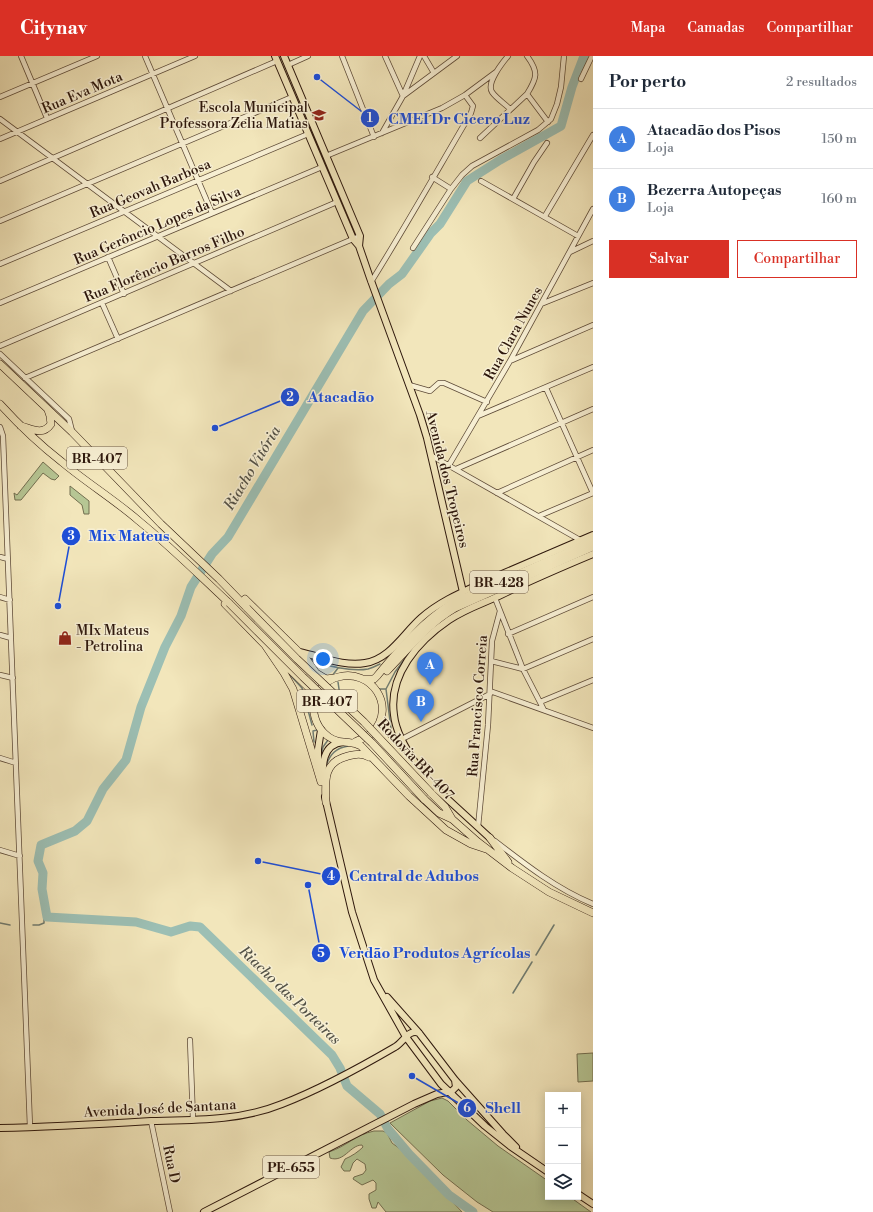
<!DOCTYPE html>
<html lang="pt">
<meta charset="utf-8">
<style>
:root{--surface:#fff;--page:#f2f2f3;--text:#1f2937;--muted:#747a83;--line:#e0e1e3;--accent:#d93025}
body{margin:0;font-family:"Libre Bodoni",serif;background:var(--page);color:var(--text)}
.controls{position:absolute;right:12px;bottom:12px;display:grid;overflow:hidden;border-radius:0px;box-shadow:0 2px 10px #0003}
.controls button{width:36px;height:36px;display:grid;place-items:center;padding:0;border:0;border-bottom:1px solid var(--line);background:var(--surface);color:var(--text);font:20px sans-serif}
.you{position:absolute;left:323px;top:603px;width:14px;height:14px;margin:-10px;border:3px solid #fff;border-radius:50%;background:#1a73e8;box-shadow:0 0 0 6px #1a73e833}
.badge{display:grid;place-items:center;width:26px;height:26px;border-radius:50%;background:var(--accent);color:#fff;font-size:13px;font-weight:700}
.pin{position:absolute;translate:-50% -33px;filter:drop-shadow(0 1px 2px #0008)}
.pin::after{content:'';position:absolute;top:21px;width:14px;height:12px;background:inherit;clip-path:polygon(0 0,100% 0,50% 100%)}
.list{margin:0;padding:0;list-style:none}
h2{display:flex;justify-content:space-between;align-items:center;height:52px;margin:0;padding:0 16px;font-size:17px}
h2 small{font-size:13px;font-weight:400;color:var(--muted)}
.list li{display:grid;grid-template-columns:26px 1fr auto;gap:12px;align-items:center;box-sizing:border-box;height:60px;padding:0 16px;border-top:1px solid var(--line)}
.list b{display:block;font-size:15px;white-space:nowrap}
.list p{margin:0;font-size:13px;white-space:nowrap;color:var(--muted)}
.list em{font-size:13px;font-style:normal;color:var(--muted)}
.actions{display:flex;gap:8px;padding:12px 16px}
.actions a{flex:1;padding:9px 0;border:1px solid var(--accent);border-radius:0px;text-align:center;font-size:14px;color:var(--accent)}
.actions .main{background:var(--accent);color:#fff}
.icon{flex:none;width:22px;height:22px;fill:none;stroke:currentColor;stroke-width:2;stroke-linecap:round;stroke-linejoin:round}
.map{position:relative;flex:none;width:593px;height:1156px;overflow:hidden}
header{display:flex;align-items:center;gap:24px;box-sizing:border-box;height:56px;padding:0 20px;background:var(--accent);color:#fff}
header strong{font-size:19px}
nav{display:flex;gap:22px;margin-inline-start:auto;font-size:14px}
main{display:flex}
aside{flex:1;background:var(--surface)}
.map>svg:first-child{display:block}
.green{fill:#b6c694;stroke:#726e50}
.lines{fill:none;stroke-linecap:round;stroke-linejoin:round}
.stream{stroke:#707c71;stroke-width:1.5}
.river{stroke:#9cbfb4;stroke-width:9}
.minor-casing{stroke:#5e4b38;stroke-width:6}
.major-casing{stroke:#2d170c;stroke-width:8}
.highway-casing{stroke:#2d170c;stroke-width:8}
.minor{stroke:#f7efd3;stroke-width:4.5}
.major{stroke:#f2e6bb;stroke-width:6}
.highway{stroke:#f2e6bb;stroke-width:7}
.highway-bridge-casing{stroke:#2d170c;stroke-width:8;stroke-linecap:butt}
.highway-bridge{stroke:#f2e6bb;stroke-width:7}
.labels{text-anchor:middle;stroke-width:3;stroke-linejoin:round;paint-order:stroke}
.shield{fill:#f7efd3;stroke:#6a5848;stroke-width:1}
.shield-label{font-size:13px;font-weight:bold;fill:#2d170c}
.street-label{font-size:14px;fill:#2d170c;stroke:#f7efd3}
.poi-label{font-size:14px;fill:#2d170c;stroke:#f7efd3;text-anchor:end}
.water-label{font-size:15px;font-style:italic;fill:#545247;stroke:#f7efd3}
.leader{fill:none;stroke:#1d4ed8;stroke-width:1.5}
.callout-dot{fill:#1d4ed8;stroke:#f7efd3;stroke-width:1.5}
.mark-label{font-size:12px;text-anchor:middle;font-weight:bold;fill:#fff}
.callout-label{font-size:15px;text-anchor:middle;font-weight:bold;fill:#1d4ed8;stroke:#f7efd3;stroke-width:3;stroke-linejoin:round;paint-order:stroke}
</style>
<header>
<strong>Citynav</strong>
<nav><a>Mapa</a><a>Camadas</a><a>Compartilhar</a></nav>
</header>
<main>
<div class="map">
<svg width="593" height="1156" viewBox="0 0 593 1156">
<rect width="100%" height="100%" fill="#f2e6bb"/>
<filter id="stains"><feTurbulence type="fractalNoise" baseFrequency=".005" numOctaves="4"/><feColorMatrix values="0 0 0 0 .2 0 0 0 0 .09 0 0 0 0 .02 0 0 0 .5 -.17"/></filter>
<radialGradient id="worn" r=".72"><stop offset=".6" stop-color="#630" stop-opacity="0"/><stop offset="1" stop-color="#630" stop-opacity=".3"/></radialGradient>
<path class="green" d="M43,406l16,14 -4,4 -4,-1 -8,-6 -22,27h-6l-1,-7 3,2z
M70,430l19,15v13h-5l-2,-9 -12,-10z
M593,997v28l-15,1 -1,-28z
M442,1042l6,3 19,19 31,26 50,35v16h22l21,15h-98l-16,-10 -34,-27 -53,-52 40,-22z
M374,1075h9l2,1 3,3 4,8 19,14 18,22 11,9 22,24h-76l-8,-10 -2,6h-4l-3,-9v-5l7,-4v-7l-3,-3 -11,5 -9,-6 1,-2 9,-3 3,-4 -1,-6 -8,-5 -4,4 -3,8h-6l-3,-4 4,-8c7,-3 13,-7 18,-12l-1,-2c-12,0 -18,18 -32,13l-1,-6c18,-6 26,-17 45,-21z"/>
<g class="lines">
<path class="stream" d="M310,603c15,7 42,13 58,10 4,-1 8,-3 12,-5
M289,618l13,14 10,37
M332,620l6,-8
M338,626l2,14
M377,633h9
M325,637l9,5
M314,686l-1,-11 4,-1
M400,693l-8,-12 -6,-48 9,-17 14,-19
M321,701l2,-10 5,-7
M326,710c4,-12 10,-18 22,-20
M0,867l10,2
M33,869h6l5,-2v-5l3,-1
M536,899l18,-30
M513,937l19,-31"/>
<path class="river" d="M473,1156l-24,-17 -40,-41 -21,-25 -8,-15 -33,-28 -7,-18 -8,-13 -132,-128 -10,-1 -19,6 -35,-10 -89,-5 -5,-28 1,-16 -5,-12 3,-16 34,-14 12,-10 16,-32 23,-29 15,-53 24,-60 16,-31 10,-29 21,-33 16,-17 135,-226 26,-27 13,-10 29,-41 9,-9 27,-43 33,-21 61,-34 11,-39 12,-31"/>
<defs>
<path id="minor" d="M21,0l26,62
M145,0l67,157
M342,0l32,81
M385,0l18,40 54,-40
M424,0l10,17
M508,0c-5,6 -22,27 -16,36 4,6 13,12 18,17
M288,9l20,-9
M581,23l11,-23
M527,38l21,28
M0,41l97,-41
M0,63l231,172
M382,77l21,-37 17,-40
M480,82l47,-44c10,-16 12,-22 0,-38
M0,83l195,-83
M326,100l116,-48 23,-13 31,-23
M432,121l19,12
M0,125l277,-120
M481,125l97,55
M513,143l21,-37 13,-19
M545,160l48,-81
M0,165l292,-124
M413,192l38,-59 11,-14 10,-9 66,-36 13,-11 6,-15 4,-17 3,-31
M570,196l23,-11
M108,201l16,37
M0,208l308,-130
M371,226c35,-56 67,-113 100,-169l2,-7 -8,-11
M0,247l322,-136
M102,247l16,36
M541,248l52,-21
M0,290l337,-144
M0,298l69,65 3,12
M510,305l83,-36
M25,322l335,-142
M409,329l21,6 9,-8h5l43,19
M546,332l47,105
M478,360l115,-49
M0,371l3,9 27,691
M432,400l148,84
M449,409l61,-104 83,-152
M456,413l137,-60
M497,437l96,-43
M539,460l54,-23
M0,501l8,2
M0,541l10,3
M495,542l28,71 21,41
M508,578l85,-37
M0,579l11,3
M491,605l32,8 70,-30
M0,619l13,3
M490,635l103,37
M540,646l53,-22
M402,683l88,-45
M0,702l16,5
M478,771l10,-102 4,-84 8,-30
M495,785c31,24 62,48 98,63
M0,794l20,6
M190,984l3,80
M151,1065l19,91"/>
<path id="major" d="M275,0l78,183 6,7
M284,0l76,180 -1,10 11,32 50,137 7,23 36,154
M299,596c21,4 44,15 66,11 25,-4 38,-29 56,-45 21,-19 49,-29 74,-41 33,-14 65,-28 98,-42
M318,709v-16l3,-19
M422,716c-12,-16 -26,-37 -28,-57 -6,-40 24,-74 55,-95 16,-11 35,-17 52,-25 30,-15 61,-28 92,-41
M323,726c-1,-16 -1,-38 20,-40
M430,727l60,55
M325,741l27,115 22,68 32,57 35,47 44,42 25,20 38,26
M387,941l32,36 36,47 48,54 13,13
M0,1072c50,-1 101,-4 151,-7 44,-1 89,0 131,-17 39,-15 77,-36 113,-57 8,-4 14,-19 24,-14
M578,1138l15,10
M204,1156l210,-108 23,-10 15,-3 4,-4 -1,-7"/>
<path id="highway" d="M0,308l72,68 89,92 58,55 28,29
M0,348c19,21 39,40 62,58 25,21 53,38 77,59 32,26 60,54 90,82
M21,370c11,3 22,10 30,-2l-1,-8 -2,-6
M502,533l13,-1
M245,543l62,61 9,13 10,6 8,-1
M225,548l43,44
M265,589l19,28 9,16 28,93
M278,602l35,34 2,7
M387,615c22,-23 41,-47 68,-63l138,-61
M364,623h10l3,-3c23,-28 46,-55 77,-74l139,-61
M380,665l1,10 4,8 47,46
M355,686c6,-3 13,-5 18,-10 24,-26 -2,-64 -35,-55 -12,3 -19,12 -23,23 -4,11 1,25 9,33 5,5 13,9 20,9 7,1 10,0 17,4l48,50 37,34 25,14 15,5
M431,737l14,14 7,12
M424,743l15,14 13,6 26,23 34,26 37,24 44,21
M326,746c-1,-21 -3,-40 22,-46 8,-2 13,-3 21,1
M490,782l18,24"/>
</defs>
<use href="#minor" class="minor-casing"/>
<use href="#major" class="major-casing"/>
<use href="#highway" class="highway-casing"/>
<use href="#minor" class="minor"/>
<use href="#major" class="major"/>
<use href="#highway" class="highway"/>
<defs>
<path id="highway-bridge" d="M229,547l74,74 69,66 52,56
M247,552l50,51 67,63 67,71"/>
</defs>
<use href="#highway-bridge" class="highway-bridge-casing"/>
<use href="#highway-bridge" class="highway-bridge"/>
</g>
<defs>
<symbol id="school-bare" viewBox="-9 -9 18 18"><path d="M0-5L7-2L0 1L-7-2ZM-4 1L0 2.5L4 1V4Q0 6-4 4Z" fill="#8f2418" stroke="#f7efd3" stroke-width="2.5" paint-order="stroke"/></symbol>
<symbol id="shop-bare" viewBox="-9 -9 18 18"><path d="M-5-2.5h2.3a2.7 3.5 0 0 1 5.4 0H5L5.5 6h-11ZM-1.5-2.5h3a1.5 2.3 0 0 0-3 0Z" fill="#8f2418" stroke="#f7efd3" stroke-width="2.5" paint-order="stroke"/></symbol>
</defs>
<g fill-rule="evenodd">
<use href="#school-bare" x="309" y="49" width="20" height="20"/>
<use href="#shop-bare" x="55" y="572" width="20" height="20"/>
</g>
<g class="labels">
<g class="shield">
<rect x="67" y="391" width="60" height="22" rx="3"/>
<rect x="470" y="515" width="58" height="22" rx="3"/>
<rect x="297" y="634" width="60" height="22" rx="3"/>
<rect x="263" y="1100" width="56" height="22" rx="3"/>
</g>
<g class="shield-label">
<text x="97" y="407">BR-407</text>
<text x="499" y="531">BR-428</text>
<text x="327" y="650">BR-407</text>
<text x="291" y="1116">PE-655</text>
</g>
<g class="street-label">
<text transform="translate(82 36) rotate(-23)" y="5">Rua Eva Mota</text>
<text transform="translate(150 132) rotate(-23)" y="5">Rua Geovah Barbosa</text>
<text transform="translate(157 169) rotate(-23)" y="5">Rua Gerôncio Lopes da Silva</text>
<text transform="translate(164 208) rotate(-23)" y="5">Rua Florêncio Barros Filho</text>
<text transform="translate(513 277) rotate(-61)" y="5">Rua Clara Nunes</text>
<text transform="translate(448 423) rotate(76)" y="5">Avenida dos Tropeiros</text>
<text transform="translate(477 650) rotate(-86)" y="5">Rua Francisco Correia</text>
<text transform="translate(416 703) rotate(47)" y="5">Rodovia BR-407</text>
<text transform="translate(160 1052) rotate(-3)" y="5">Avenida José de Santana</text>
<text transform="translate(172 1108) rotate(78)" y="5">Rua D</text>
</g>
<g class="poi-label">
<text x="308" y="56">Escola Municipal<tspan x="308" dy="16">Professora Zelia Matias</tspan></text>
<text x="76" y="579" text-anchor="start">MIx Mateus<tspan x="76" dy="16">- Petrolina</tspan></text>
</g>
<g class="water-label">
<text transform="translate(252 412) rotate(-59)" y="5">Riacho Vitória</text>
<text transform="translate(290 939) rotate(44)" y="5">Riacho das Porteiras</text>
</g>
</g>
<path class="leader" d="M317 21L370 62M215 372L290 341M58 550L71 480M258 805L331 820M308 829L321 897M412 1020L467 1052"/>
<g class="callout-dot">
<circle cx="317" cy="21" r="4"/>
<circle cx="215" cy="372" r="4"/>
<circle cx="58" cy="550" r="4"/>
<circle cx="258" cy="805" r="4"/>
<circle cx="308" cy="829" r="4"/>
<circle cx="412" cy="1020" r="4"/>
<circle cx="370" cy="62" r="10"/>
<circle cx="290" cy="341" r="10"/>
<circle cx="71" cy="480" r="10"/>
<circle cx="331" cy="820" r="10"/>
<circle cx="321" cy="897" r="10"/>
<circle cx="467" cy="1052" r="10"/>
</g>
<g class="mark-label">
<text x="370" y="66">1</text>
<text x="290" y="345">2</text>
<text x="71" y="484">3</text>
<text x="331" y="824">4</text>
<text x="321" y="901">5</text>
<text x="467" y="1056">6</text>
</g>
<g class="callout-label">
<text x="459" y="68">CMEI Dr Cicero Luz</text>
<text x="341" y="346">Atacadão</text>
<text x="129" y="485">Mix Mateus</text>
<text x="414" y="825">Central de Adubos</text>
<text x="435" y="902">Verdão Produtos Agrícolas</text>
<text x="503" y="1057">Shell</text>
</g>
<rect width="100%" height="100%" filter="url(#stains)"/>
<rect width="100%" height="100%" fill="url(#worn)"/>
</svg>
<div class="controls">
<button>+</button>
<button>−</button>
<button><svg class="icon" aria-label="layers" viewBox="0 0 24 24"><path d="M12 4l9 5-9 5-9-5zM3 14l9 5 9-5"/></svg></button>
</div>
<div class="you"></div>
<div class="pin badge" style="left:430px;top:629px;background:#3f7fe0">A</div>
<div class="pin badge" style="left:421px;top:666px;background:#3f7fe0">B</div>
</div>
<aside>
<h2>Por perto<small>2 resultados</small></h2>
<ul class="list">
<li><span class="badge" style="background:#3f7fe0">A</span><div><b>Atacadão dos Pisos</b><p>Loja</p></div><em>150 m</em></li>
<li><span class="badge" style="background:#3f7fe0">B</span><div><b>Bezerra Autopeças</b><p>Loja</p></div><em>160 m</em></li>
</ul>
<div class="actions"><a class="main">Salvar</a><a>Compartilhar</a></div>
</aside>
</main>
